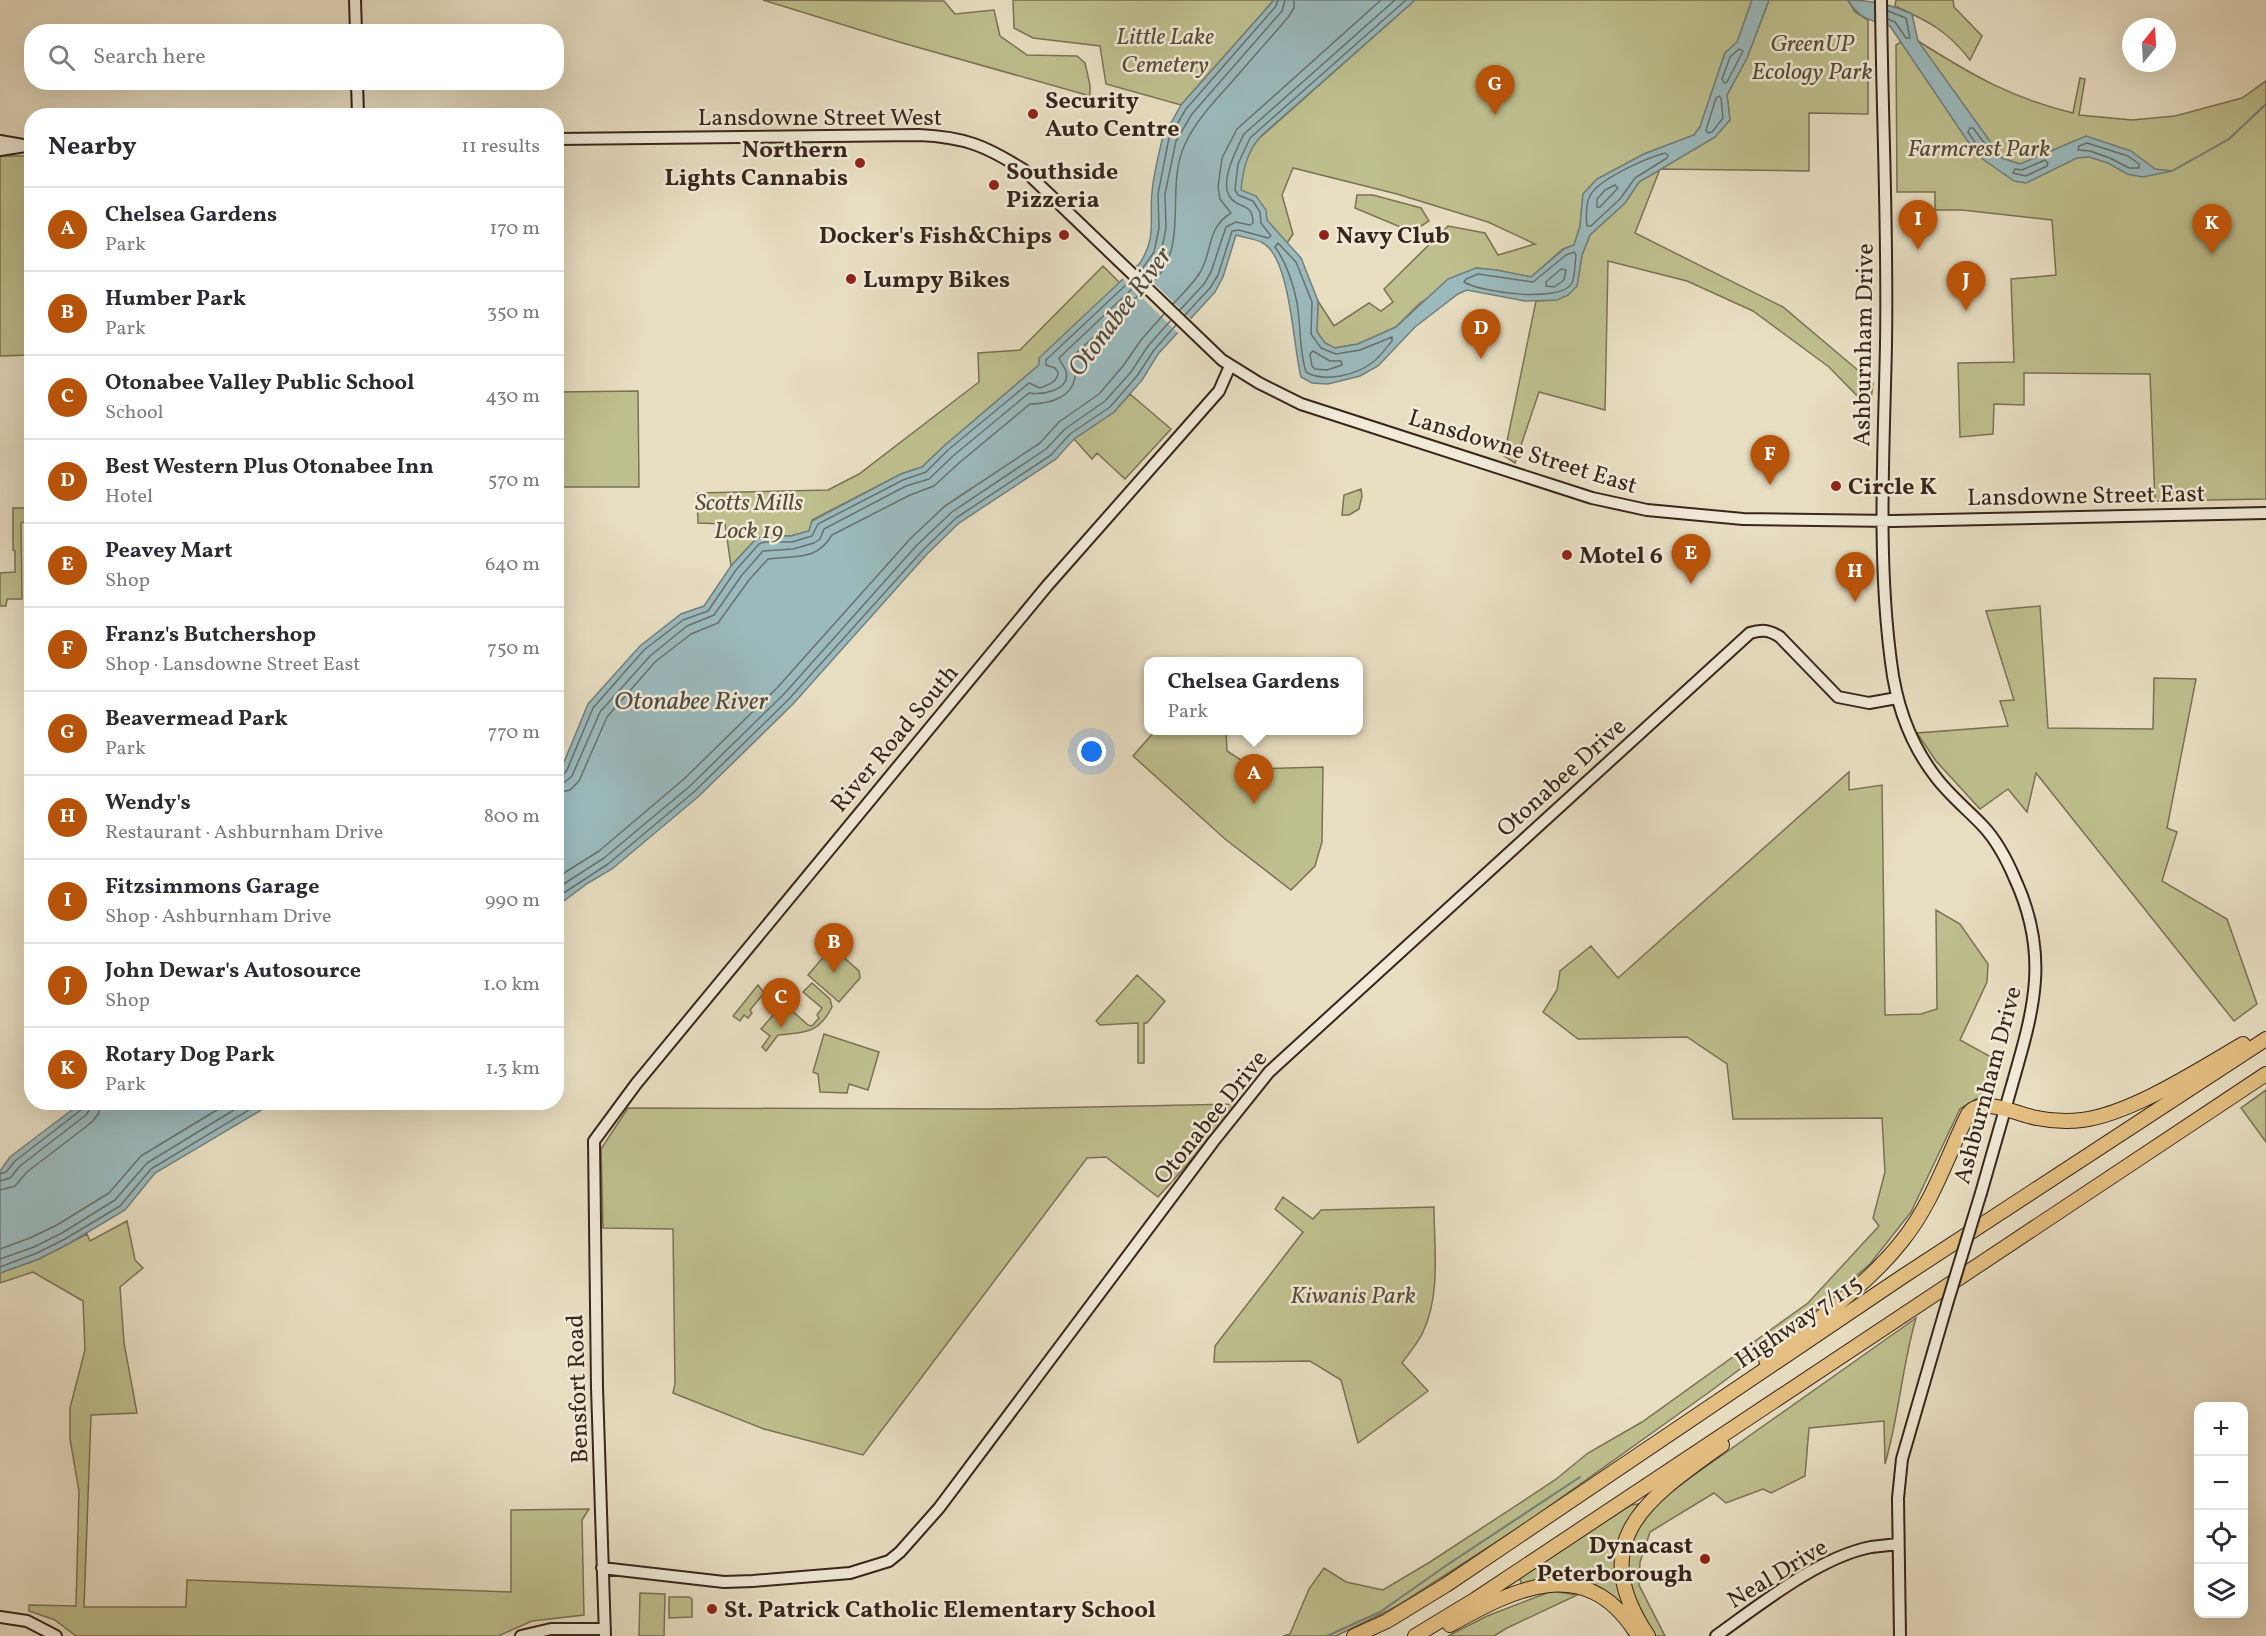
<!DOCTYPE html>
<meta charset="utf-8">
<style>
:root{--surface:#fff;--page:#f2f2f3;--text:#2b2b33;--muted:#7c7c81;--line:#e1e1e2;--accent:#b45309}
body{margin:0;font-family:Vollkorn,serif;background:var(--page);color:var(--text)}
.controls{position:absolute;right:18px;bottom:18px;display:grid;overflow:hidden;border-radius:12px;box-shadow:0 6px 24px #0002}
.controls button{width:54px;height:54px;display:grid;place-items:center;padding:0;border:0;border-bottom:2px solid var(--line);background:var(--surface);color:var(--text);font:30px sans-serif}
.compass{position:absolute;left:2122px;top:18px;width:54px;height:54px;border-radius:50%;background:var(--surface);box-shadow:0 6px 24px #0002;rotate:18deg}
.you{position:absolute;left:1092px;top:752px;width:21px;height:21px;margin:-15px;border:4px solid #fff;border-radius:50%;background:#1a73e8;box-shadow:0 0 0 9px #1a73e833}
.badge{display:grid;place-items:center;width:39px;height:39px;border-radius:50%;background:var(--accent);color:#fff;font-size:20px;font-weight:700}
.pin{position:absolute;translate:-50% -50px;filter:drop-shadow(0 2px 3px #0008)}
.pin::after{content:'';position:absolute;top:32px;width:21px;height:18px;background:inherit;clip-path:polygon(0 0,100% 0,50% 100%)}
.popup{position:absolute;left:1144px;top:657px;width:219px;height:78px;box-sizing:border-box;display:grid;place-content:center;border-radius:12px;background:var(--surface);filter:drop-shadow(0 2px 4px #0005);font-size:20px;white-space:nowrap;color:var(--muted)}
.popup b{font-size:22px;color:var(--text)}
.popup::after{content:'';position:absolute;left:50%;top:100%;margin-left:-12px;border:12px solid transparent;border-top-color:var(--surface)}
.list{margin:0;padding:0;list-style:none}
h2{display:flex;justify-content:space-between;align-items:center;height:78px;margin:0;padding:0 24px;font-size:26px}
h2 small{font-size:20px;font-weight:400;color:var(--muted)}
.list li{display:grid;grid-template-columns:39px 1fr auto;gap:18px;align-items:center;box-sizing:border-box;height:84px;padding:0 24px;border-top:2px solid var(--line)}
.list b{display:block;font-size:22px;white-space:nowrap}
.list p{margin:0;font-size:20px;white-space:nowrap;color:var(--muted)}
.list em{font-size:20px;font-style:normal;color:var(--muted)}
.icon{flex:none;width:33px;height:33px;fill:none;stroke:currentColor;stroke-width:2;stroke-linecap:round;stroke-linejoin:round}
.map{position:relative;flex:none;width:2266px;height:1636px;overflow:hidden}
.search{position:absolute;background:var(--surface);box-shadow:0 6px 24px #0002;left:24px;top:24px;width:540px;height:66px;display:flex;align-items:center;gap:15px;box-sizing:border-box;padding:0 21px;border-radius:24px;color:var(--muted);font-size:22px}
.panel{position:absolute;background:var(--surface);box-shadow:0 6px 24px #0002;left:24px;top:108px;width:540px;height:1002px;border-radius:24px}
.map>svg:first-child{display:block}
.green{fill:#bebf8e;stroke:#7a7254;stroke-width:1.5}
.water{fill:#9bbabd;stroke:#737f7c;stroke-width:1.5}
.pier{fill:#e8dec2}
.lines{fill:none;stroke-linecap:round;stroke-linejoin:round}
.shore{stroke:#69706c;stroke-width:1.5}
.stream{stroke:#737f7c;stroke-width:2}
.secondary-casing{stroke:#37261b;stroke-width:14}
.highway-casing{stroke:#37261b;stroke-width:16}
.secondary{stroke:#f0ead7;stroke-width:10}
.highway{stroke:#e4bf81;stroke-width:14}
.secondary-bridge-casing{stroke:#37261b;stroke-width:14;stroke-linecap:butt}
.secondary-bridge{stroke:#f0ead7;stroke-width:10}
.poi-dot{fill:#8f2418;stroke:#f0ead7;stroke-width:2}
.labels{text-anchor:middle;stroke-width:5;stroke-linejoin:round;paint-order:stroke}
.park-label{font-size:24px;font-style:italic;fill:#594c38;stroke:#f0ead7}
.poi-label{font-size:24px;font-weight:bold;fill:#37261b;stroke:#f0ead7;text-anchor:start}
.street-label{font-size:24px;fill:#37261b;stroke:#f0ead7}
.water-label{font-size:26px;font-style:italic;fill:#504b44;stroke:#f0ead7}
</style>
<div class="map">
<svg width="2266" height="1636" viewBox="0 0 2266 1636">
<rect width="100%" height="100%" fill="#e8dec2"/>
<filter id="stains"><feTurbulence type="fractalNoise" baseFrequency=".00333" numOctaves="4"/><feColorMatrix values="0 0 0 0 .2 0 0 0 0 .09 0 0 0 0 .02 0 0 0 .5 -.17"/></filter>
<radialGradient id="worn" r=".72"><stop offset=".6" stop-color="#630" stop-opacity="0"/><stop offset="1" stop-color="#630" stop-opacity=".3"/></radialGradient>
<path class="green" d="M763,0l181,1 11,13 39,-4 6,26 27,19 50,1 8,7 5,22v11l-191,-54z
M1013,0h261l-93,105 -75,-21 -6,-38 -67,-8 -19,-10z
M1415,0h337l-15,43 -12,10 -25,74 -6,8 -50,19 -47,25 -14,15 -3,32 -6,19 -11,4 -32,28 -35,-7 -20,-2 -56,35 -24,24 -38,17 -24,4 -9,-5 -8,-11 1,-31 16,25 35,-23 12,8 12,-9 -9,-13 64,-63 37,7 13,22 37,-11 -47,-22 -91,-28 -104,-26 -11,27 11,39 -6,9 -47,-53 3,-24 12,-24z
M1769,0h79l7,12 13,8v94l-59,-1v58l-149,-2 -25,64 148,74 90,76 -4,35 -4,-14 -36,-37 -76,-56 -66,-30 -79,-20 -3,149 -66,-18 -24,71 -11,-7 32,-155 21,-1 20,-14 5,-31 8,-20 35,-32 14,-21 76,-45 15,-17 -3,-25 20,-37z
M1896,0h57l1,7 28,29 -12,24c-22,-29 -42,-39 -75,-54z
M1918,41c54,34 93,57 155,72l7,-35 5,1 -6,36 53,5 43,-4 67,-18 24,-17v418l-111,2 -5,-127 -126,-1v32l-30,-1 -1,30 -33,3 -2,-74 56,-1 -3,-83 45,-4 -4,-55 -90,-10h-27v-18h-38l-1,-147 5,-3z
M0,156h31v199l-31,1z
M1357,195h16l48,13 8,13 -17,11 -57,-24z
M1103,266l17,17 -80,75 -1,7 -95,81 -22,21 -21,7 -89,46 -3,11 -18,5h-28l-7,3 -25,27 -6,-42 -27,-1 -1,-30 131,-3 31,-16 120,-92 -1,-29 42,-3z
M638,391l1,96h-82v-95z
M1130,394l41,35 -46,50 -28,-26 -5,6 -18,-20 40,-27z
M1361,489l1,7 -3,13 -10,6h-7l2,-20z
M13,508h14v13l-6,2 1,76h-15l-1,7h-6v-33l15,-1v-21l-2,-1z
M2040,606l8,122 105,1 1,-51 42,1 -29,149 10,4 -15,49 65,38 30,85 -23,17 -198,-248 -9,39 -19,-23 -28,20 -44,-48 -19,-28 91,-7 -8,-25 14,-1 -28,-89z
M1155,731h71l1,20 28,18 68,-2 -1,75 -7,24 -24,24 -66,-51 -92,-83z
M1849,772v18l33,-5 3,230 36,-1 16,-5 -1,-99 24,14 28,40 -1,18 -27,58 42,23 -12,32 -11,2 -19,12 -49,103 -41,52 -75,64 -87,65 -185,132 -126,81 -61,30h-53l7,-2 19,-45 15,-21 22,14 37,8 47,-28 125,-82 33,-27 54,-31 166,-119 71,-77 -6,-8 12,-46 -3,-54 -149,1 -6,-55 -40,-27 -109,2 -35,-27 14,-22 3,-19 31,-25 27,32z
M832,947l27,24 1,7 -21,24 -31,-27z
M1137,975l28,26 -18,22h-3v40h-6v-40l-38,2 -4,-4z
M812,983l18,16 2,8c-14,27 -26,25 -54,28l-12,16 -4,-4 8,-11 -9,-7 21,-24v-3l26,23 4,1 7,-8 -2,-3 5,-7 -19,-16z
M758,985l6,8 -14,17 2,3 -4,5 -4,-3 -4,6 -7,-5z
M824,1034l55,18 -11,38 -19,-6 -2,9 -27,-1 -2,-18 -5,-2z
M2266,1090v52l-25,-34z
M1237,1104l-25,33 -54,60 -52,-40 -19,1 -224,297 -99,-26 -91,-36 2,-9 -2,-155 -70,-1 -2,-79 27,-41 359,1z
M1283,1197l30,22 8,-9 113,-3c0,40 7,87 -11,125 -5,11 -14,21 -21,31l26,28 -70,52 -17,-63 -31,-19 -96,1 1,-16 88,-114 -28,-23z
M127,1221l8,39 8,8 -23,19 4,56 13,70 -46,2 -7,192h102l1,-27 324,12v-82l78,-1 -7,11 2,95 -52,6 -34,15h-422l-21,-16 -26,-9v-6l47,1 3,-115 -9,-52v-31l15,-58 -2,-49 -50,-29 -33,11v-10l39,-14 48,-25 3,7z
M1916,1318c-14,48 -17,98 -31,146l-1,-43 -75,7 -4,48 -34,17 -8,-4 -37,14 -12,-10 -64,39 -10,30 -1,23 26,51h-10c-19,-30 -38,-66 -21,-101 7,-17 24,-30 36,-43z
M1638,1504c-17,35 -32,60 -13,98l-4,4 -35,-25 -29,-5 -35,9 -3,-8 112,-72z
M1552,1591l25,4 -70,33 -13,8h-46l39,-20z
M640,1593l25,1 -1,42h-25z
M669,1597h20l3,2v18l-23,1z"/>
<path class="water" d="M1274,0h141l-153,135c-15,16 -19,34 -21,55l15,6 10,14 1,10 34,38 17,43 -1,31 8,11 10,5 23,-4 38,-17 52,-48 28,-11 20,2 35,7 33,-28 10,-4 6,-19 3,-32 14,-15 47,-25 50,-19 6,-8 25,-74 12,-11 15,-42h17l-22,58 -20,37 3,25 -15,17 -76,45 -14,21 -35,32 -8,20 -5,31 -9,9 -11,5 -32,1 -58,-11 -9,4 -43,33 -37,39 -18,10 -32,8 -16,-1 -11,-6c-8,-30 -10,-118 -38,-134 -7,-4 -18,-5 -27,-8l-13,42 -8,15 -57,62 -16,26 -28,32 -40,27 -18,20 -97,64 -32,31 -134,150 -94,92 -87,73 -24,14 -31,23 -1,-134 6,-5 26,-63 52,-58 41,-32 23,-8 27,-40 25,-27 7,-3h28l18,-5 3,-10 89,-47 21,-7 22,-21 95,-81v-7l101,-95c17,-26 9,-43 12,-71 2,-20 7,-40 12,-60h2l15,-27z
M1848,0c23,0 42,4 64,14l6,27 84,117 18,6 66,-28 45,15 24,18 17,2 -29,6 -16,-3 -19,-11 -19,-6 -12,1 -51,25 -12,-2 -37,-26 -87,-129c-20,-6 -31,-7 -42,-26z
M81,1103v-1l192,1 -118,70 -30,37 -57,34 -29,15 -39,14v-102l10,-14z"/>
<path class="pier" d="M1134,264l59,57 -13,14 -59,-58z"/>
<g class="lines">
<path class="shore" d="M1888,11l18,7 4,20h-4l-11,-16 -7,-3
M1739,49l4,2 -16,31 -3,1 -2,-4 8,-22z
M1719,96l2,2 2,20 -11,14 -4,1 -2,-3 10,-32z
M1970,128h3l15,20 -1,4 -6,-1 -13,-19z
M2087,143l41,13 11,8v4h-10l-19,-10 -20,-7 -12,-1 1,-4z
M1665,153l3,2 -1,3 -32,20 -15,21 -29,27h-4c-1,-7 -1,-21 2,-28 6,-18 58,-40 76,-45z
M2045,160l3,3 -1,3 -21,10 -13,-3 2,-4 7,1z
M1615,185l3,3 -18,19h-3v-8l8,-9z
M1278,243l18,19 16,40 -1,32 10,14 15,6 24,-4 32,-13v4c-6,7 -12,16 -19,21 -16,13 -49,21 -67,10 -7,-22 -5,-46 -9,-69 -3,-18 -11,-41 -22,-56z
M1574,252l2,3c-1,8 -1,21 -4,28 -12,21 -92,9 -108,-1l2,-3 12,-5 55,8 33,-27z
M1561,269l5,1 -2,10 -10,7 -8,-1v-4z
M1140,272l14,-20 5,-24 -1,-34 11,-56 17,-29 90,-103 2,-6
M1145,277l16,-24 5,-25 -1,-34 11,-53 16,-27 90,-103 3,-11
M1152,283c39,-37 12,-94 33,-139 11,-23 27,-40 44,-59 20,-23 40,-45 60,-69l5,-8v-8
M1173,304c10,-11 21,-21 28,-33 12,-23 6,-43 30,-58l-11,-14 -2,-12 4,-29 15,-29 144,-129
M1180,310l24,-26 7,-12 15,-45 10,-5 14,3 3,-2c0,-22 -15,-13 -23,-26 -11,-15 7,-49 14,-63l151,-134
M1185,315l25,-27 8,-13 14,-44 7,-1 29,8 3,-2 -10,-13 -1,-11 -7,-11 -15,-6 -3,-5 3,-26 12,-26 156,-138
M1313,351l17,10h11l1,4 -15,5 -12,-1 -3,-3 -2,-12z
M556,776h6l5,-6 26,-62 51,-58 39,-30 25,-9 28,-41 23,-26 6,-2h27l20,-6 6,-12 85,-44 23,-8 22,-22 81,-67 11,5c8,-3 18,-6 18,-16l-3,-4 -9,-3v-5l84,-79
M556,784l9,-2 7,-6 28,-64 50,-56 37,-30 27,-11 28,-40 21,-24 30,-2 21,-6 6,-4 4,-10 82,-43 23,-7 24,-23 76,-63c12,2 42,-2 37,-22 -2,-6 -6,-8 -7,-13l76,-72
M556,793l14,-3 9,-9 28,-64 48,-55 36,-28 27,-11 31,-43 19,-21c26,-4 48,3 64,-24l78,-40 24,-9 25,-23 71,-59c18,0 43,-6 45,-28 0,-6 -3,-12 -4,-18l71,-66
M556,878l43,-27 85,-72 93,-91 133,-149 35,-33 95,-63 19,-21 40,-28 24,-28 18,-26 23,-26
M556,889l48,-31 86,-72 94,-92 133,-149 35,-33 94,-63 19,-20 40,-28 26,-29 17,-26 23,-26
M556,898l52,-34 87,-73 94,-92 134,-149 33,-32 95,-63 19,-21 40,-27 27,-31 17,-26 22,-25
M0,1174l6,-2 9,-11 66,-51 3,-8
M0,1181l10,-3 10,-12 66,-51 4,-6 1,-7
M0,1190l15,-4 12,-14 65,-50 7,-9 1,-11
M0,1249l30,-11 27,-13 52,-32 32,-37 89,-54
M0,1259l34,-12 28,-14 53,-33 32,-37 100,-61
M0,1267l37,-14 28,-14 55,-33 31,-37 111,-67"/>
<path class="stream" d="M2172,171l57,-32 37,-35
M1327,1636l53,-24 67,-47 133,-88"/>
<defs>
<path id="secondary" d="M355,0l1,32
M1881,0c1,114 7,229 5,344 -2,106 -9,212 5,318 5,42 18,80 44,114 14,19 32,33 48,50 14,15 24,34 32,53 35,76 19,130 -3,206 -10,36 -21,72 -31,108
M357,82l1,34
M556,139l363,-4c46,2 67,11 105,35l198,190 37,23 42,21 291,94 55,12 96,9 150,2 373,-8
M0,141l23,4
M0,150l32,-5
M602,1568l122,14 29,-1 97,-8 39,-12 11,-9 39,-44 274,-366 56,-70 481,-439c12,-4 19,-3 30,4l58,60 31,6 28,-5
M0,1617l27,4 29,15
M521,1636l30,-7h54
M605,1636l-8,-249 -3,-246 42,-57 411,-498 172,-195 11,-25
M1716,1636c42,-30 103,-79 155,-89 9,-1 18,-2 27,-3
M1900,1636l-2,-138 4,-39 45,-155"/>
<path id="highway" d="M1766,1360c46,-37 99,-72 136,-119 30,-37 45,-84 66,-127 13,-19 50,1 69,4 14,3 30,4 45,2 49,-6 118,-51 161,-76
M1450,1625c64,-36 134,-72 185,6
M1354,1636l33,-15 59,-36 456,-308 364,-238
M1415,1636l61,-37 790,-525
M1648,1636c-64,-96 -1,-137 74,-191"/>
</defs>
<use href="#secondary" class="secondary-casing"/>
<use href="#highway" class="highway-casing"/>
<use href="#secondary" class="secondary"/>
<use href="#highway" class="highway"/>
<defs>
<path id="secondary-bridge" d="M1947,1304l34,-111"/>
</defs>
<use href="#secondary-bridge" class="secondary-bridge-casing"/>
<use href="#secondary-bridge" class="secondary-bridge"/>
</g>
<g class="poi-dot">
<circle cx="1033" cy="114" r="6"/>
<circle cx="860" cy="163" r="6"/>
<circle cx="994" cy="185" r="6"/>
<circle cx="1064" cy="235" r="6"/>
<circle cx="1324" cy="235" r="6"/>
<circle cx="851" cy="279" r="6"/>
<circle cx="1836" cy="486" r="6"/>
<circle cx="1567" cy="555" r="6"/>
<circle cx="1705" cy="1559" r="6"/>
<circle cx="712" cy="1609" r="6"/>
</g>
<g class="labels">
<g class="park-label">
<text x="1165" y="44">Little Lake<tspan x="1165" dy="28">Cemetery</tspan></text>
<text x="1812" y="51">GreenUP<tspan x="1812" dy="28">Ecology Park</tspan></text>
<text x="1979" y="156">Farmcrest Park</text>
<text x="749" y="510">Scotts Mills<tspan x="749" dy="28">Lock 19</tspan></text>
<text x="1353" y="1303">Kiwanis Park</text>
</g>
<g class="poi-label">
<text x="1045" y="108">Security<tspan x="1045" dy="28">Auto Centre</tspan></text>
<text x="848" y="157" text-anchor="end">Northern<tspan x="848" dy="28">Lights Cannabis</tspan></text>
<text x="1006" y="179">Southside<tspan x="1006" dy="28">Pizzeria</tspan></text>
<text x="1052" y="243" text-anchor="end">Docker's Fish&amp;Chips</text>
<text x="1336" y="243">Navy Club</text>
<text x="863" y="287">Lumpy Bikes</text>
<text x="1848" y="494">Circle K</text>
<text x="1579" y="563">Motel 6</text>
<text x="1693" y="1553" text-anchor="end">Dynacast<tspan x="1693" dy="28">Peterborough</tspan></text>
<text x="724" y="1617">St. Patrick Catholic Elementary School</text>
</g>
<g class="street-label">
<text x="820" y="125">Lansdowne Street West</text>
<text transform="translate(1863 345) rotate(-89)" y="8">Ashburnham Drive</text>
<text transform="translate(1523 451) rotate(17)" y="8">Lansdowne Street East</text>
<text transform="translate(2086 495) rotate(-1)" y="8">Lansdowne Street East</text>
<text transform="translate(894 738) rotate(-50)" y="8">River Road South</text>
<text transform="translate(1561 777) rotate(-42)" y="8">Otonabee Drive</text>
<text transform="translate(1987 1085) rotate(-75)" y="8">Ashburnham Drive</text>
<text transform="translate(1210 1117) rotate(-51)" y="8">Otonabee Drive</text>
<text transform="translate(1798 1321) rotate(-34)" y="8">Highway 7/115</text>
<text transform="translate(577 1389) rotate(-92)" y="8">Bensfort Road</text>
<text transform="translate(1777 1573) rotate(-31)" y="8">Neal Drive</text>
</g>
<g class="water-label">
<text transform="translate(1119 311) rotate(-53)" y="9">Otonabee River</text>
<text x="691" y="709">Otonabee River</text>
</g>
</g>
<rect width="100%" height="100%" filter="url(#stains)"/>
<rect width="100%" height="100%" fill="url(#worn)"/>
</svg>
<div class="controls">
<button>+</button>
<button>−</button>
<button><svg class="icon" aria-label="locate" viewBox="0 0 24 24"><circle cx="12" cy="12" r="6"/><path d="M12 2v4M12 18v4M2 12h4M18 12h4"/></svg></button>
<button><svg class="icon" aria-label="layers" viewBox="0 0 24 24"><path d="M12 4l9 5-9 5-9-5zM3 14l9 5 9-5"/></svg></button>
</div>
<svg class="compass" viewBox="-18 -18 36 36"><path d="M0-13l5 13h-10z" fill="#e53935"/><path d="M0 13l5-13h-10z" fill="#7c7c81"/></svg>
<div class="you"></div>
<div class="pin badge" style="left:1254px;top:804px">A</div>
<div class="popup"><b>Chelsea Gardens</b>Park</div>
<div class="pin badge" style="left:834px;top:973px">B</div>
<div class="pin badge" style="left:781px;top:1028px">C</div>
<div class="pin badge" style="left:1481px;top:359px">D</div>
<div class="pin badge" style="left:1691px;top:584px">E</div>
<div class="pin badge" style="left:1770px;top:485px">F</div>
<div class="pin badge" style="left:1495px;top:115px">G</div>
<div class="pin badge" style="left:1855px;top:602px">H</div>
<div class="pin badge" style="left:1918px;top:250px">I</div>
<div class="pin badge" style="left:1966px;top:311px">J</div>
<div class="pin badge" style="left:2212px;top:254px">K</div>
<div class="search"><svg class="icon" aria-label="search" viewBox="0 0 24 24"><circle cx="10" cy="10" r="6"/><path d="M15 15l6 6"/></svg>Search here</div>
<section class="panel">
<h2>Nearby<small>11 results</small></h2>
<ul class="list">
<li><span class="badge">A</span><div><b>Chelsea Gardens</b><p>Park</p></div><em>170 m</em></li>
<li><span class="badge">B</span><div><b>Humber Park</b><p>Park</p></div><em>350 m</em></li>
<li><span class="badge">C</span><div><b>Otonabee Valley Public School</b><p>School</p></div><em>430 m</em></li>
<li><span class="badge">D</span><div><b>Best Western Plus Otonabee Inn</b><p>Hotel</p></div><em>570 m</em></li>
<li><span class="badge">E</span><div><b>Peavey Mart</b><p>Shop</p></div><em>640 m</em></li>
<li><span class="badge">F</span><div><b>Franz's Butchershop</b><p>Shop · Lansdowne Street East</p></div><em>750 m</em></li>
<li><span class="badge">G</span><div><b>Beavermead Park</b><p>Park</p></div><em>770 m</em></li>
<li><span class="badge">H</span><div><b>Wendy's</b><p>Restaurant · Ashburnham Drive</p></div><em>800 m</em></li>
<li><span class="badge">I</span><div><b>Fitzsimmons Garage</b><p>Shop · Ashburnham Drive</p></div><em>990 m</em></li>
<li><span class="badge">J</span><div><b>John Dewar's Autosource</b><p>Shop</p></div><em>1.0 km</em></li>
<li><span class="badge">K</span><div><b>Rotary Dog Park</b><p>Park</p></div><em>1.3 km</em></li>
</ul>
</section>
</div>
